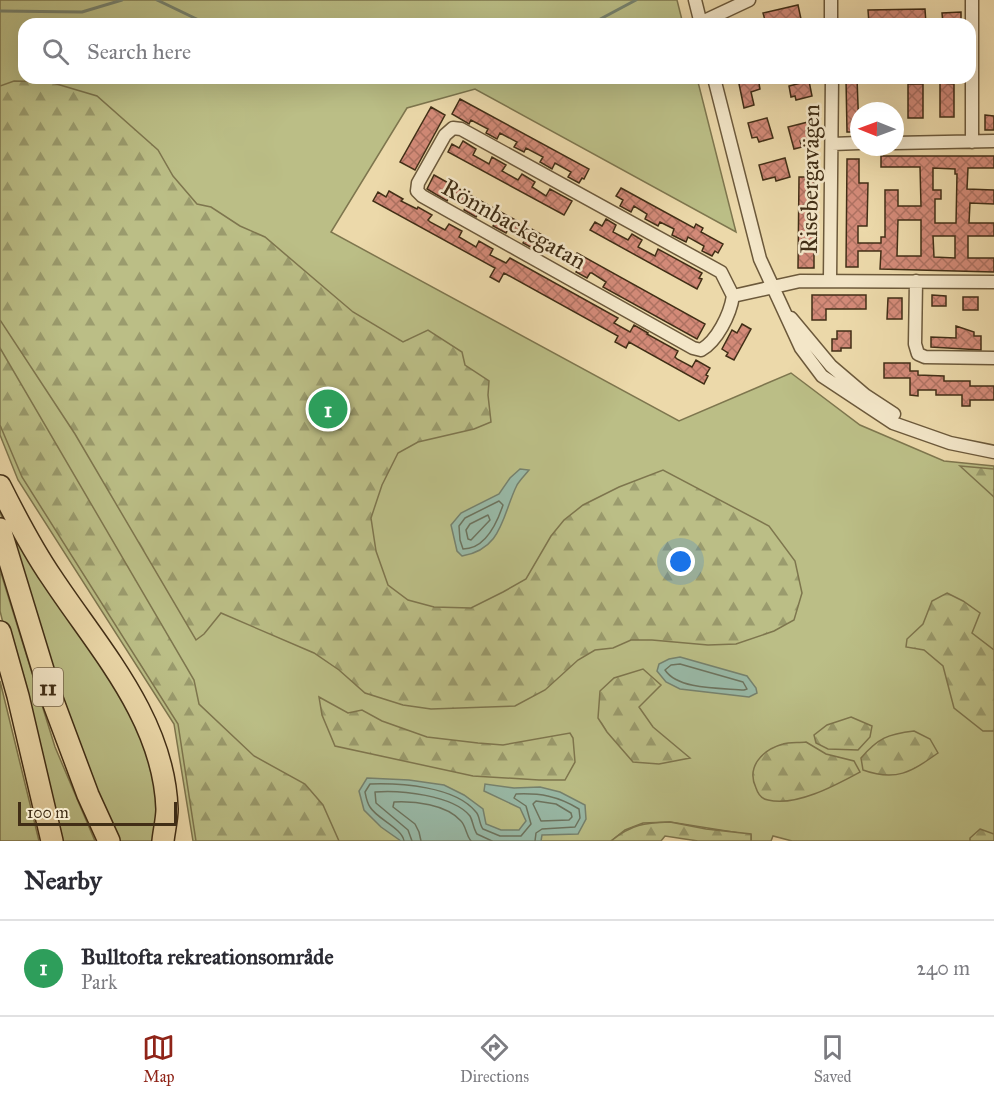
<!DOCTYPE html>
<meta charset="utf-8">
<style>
:root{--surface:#fff;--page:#f2f2f3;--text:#2b2b33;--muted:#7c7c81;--line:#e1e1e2;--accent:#8f2418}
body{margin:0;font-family:"IM FELL Great Primer",serif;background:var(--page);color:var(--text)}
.compass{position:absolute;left:850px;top:102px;width:54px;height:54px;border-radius:50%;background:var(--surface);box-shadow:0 6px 24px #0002;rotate:271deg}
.scale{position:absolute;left:18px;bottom:15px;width:159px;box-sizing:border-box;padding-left:6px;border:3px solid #412e16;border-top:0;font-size:16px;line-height:21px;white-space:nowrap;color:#412e16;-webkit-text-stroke:4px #f3e6c8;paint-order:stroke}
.you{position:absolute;left:681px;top:562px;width:21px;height:21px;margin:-15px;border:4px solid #fff;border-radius:50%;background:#1a73e8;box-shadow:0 0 0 9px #1a73e833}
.badge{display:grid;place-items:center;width:39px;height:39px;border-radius:50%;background:var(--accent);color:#fff;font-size:20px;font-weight:700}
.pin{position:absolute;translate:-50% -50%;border:3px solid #fff;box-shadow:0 2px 6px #0006}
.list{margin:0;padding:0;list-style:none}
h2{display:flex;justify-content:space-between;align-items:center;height:78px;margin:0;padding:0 24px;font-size:26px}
h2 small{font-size:20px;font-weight:400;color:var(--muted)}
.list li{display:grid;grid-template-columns:39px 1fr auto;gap:18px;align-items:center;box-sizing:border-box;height:96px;padding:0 24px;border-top:2px solid var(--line)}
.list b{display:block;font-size:22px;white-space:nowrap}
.list p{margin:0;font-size:20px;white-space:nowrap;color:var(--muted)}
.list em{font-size:20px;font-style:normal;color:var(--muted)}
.icon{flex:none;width:33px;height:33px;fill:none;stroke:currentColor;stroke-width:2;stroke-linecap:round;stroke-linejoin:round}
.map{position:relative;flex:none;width:994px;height:841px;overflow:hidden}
.search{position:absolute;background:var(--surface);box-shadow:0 6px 24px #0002;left:18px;right:18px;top:18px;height:66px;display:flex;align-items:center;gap:15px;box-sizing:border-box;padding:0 21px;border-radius:18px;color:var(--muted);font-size:22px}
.sheet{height:174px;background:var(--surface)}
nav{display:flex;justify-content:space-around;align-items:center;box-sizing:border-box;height:84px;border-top:2px solid var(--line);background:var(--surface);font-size:16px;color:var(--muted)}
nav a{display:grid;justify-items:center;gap:3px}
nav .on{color:var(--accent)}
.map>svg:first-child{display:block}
.green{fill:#bbbe86;stroke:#7e764e;stroke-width:1.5}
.forest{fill:url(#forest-firs);stroke:#7e764e;stroke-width:1.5}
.water{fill:#99baa8;stroke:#76826e;stroke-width:1.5}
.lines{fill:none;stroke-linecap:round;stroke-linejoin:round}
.shore{stroke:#6d745f;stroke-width:1.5}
.stream{stroke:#76826e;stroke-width:3}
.building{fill:url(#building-cross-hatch);stroke:#412e16;stroke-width:1.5;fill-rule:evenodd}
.minor-casing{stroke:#6c593b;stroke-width:15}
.motorway-casing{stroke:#412e16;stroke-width:24}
.minor{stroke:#f3e6c8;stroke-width:12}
.motorway{stroke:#ecd9aa;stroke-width:21}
.labels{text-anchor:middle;stroke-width:5;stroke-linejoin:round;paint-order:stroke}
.shield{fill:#f3e6c8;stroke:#76654b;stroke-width:1.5}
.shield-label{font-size:22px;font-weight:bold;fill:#412e16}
.street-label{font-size:24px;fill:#412e16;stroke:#f3e6c8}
</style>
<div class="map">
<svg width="994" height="841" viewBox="0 0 994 841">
<defs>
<pattern id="forest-firs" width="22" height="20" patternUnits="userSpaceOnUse" patternTransform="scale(1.5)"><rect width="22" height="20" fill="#bbbe86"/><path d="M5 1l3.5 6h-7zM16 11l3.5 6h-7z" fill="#9a9b6d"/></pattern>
<pattern id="building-cross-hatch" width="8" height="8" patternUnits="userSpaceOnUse" patternTransform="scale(1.5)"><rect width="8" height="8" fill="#d38a78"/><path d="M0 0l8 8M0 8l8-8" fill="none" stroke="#ad7161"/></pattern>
</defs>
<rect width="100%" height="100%" fill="#ecd9aa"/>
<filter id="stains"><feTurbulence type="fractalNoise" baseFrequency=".00333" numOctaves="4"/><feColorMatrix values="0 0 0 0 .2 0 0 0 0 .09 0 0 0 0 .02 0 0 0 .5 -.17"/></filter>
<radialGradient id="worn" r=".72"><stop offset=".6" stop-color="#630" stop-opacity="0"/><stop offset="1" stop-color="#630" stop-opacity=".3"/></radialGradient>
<path class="green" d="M0,0h677l6,24h-659v54h673l39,154 -261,-143 -68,19 -76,124 348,189 112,-48 69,52 84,36 50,5v375h-202l-19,-5 -2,5h-20v-6l-81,-13 -27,1 -18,7 -14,11h-418l-19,-117 -156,-244 -18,-45z
M0,497l119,189 37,81 1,74h-42l-83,-229 -32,-100z
M0,570l55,177 40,94h-38l-57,-230z
M0,681l39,160h-39z"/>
<path class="forest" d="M14,81l36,1 47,14 61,54 15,26 24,28 14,3 29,19 25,11 88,75 50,30 25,-12 34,22 3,13 24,16 -1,14 3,27 -17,7 -56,13 -20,11 -16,32 -11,33 5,33 12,34 20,15 26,7 37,1 32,-16 23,-13 25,-43 13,-16 19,-15 36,-18 44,-17 106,56 26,35 7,32 -8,27 -20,11 -38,13 -28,1 -56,-5h-21l-18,8 -18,2 -17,10 -33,30 -30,16 -84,3 -28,-4 -38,-12 -26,-23 -25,-17 -93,-40 -17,21 -8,6 -121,-206 -75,-114v-234z
M0,348l194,332 5,24 55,52 51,28 18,21 16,36h-143l-18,-117 -156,-247 -22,-52z
M960,466l34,3v28z
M947,593l16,8 17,12 -8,20 22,17v81h-11l-29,-23 -11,-42 -19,-16 -18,-3 1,-8 16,-15 9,-23z
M643,669l18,16 -22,22 14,20 37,31 -31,6 -26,-2 -26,-30 -9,-14 2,-27 14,-13z
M319,697l29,16 14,-3 20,11 45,16 51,6 25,2 67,-12 3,5 2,24 -10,18h-26l-66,-4 -138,-30 -13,-31z
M851,717l21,9 -2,11 -12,13 -30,-1 -12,-6 -2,-8 13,-10z
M914,731l16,8 8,14c-27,19 -42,29 -75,17l-2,-12c17,-20 27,-24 53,-27z
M806,742l20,12 28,7 6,11c-24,13 -64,35 -92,28 -7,-1 -10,-6 -12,-12 -10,-21 6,-38 27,-44 6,-2 16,-1 23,-2z
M670,822l36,7 45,5v7h-53l-33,-5 -4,5h-50c21,-17 33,-18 59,-19z
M980,829l14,5v7h-24v-3z"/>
<path class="water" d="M520,469l9,1c-4,5 -9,10 -12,15 -15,30 -14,64 -55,71l-5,-5 -6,-26 10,-12 38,-19 11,-16z
M680,657l67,19 9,12 1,5 -8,4 -69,-8 -14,-7 -9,-11 2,-7 10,-5z
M367,778l42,2 35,5 20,10 19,14 3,15 15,6h18l7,-9 -6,-13 -36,-17 1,-7 29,4 26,-1 20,5 25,13 1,14 -8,15 -36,1 -1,6h-140l-20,-14 -17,-17 -5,-19z"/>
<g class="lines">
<path class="shore" d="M499,501l4,4c-6,18 -17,44 -40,44l-3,-9 -1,-14 6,-8z
M488,515l2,5 -19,20 -3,-1 -2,-9 4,-6z
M680,664l63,18 4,7 -3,1c-23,-2 -66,0 -79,-20l6,-5z
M536,801l20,3 15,9 1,4 -3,3 -28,1 -8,-17z
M404,841c-2,-13 -27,-22 -34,-34 -3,-4 -4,-10 -5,-15l5,-8c30,-1 85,2 106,28 4,4 3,12 7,17l17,7h21l10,-12 -5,-18 -12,-8 2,-4c24,-1 42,2 63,15l1,9 -5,9 -33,2 -6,4 -1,8
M412,841l-4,-11 -32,-27 -1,-11c25,-2 78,3 95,24 3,5 3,12 7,18l15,7
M421,841l-2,-9 -4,-8 -22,-17 1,-5c20,-1 52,2 67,19 5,5 5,14 10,20"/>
<path class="stream" d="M157,0l50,24
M0,11l82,1 40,-12
M591,24l45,-24"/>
</g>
<path class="building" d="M798,5l3,14 -20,5h-15l-3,-11z
M925,9l1,15h-57l-1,-14z
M961,12v12h-18l-1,-11z
M744,78h14l2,11 -9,3 3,13 -10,3 -6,-29z
M857,78l2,54h-12l-1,-53z
M809,81l3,15 -16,4 -1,-4 -4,1 -2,-11z
M940,83l14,1v33h-14z
M908,84h15v34h-15z
M460,99l129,70 -5,10 -2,-1 -3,5 -11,-6 3,-5 -16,-9 -3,6 -12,-7 3,-5 -17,-9 -2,4 -10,-5 3,-5 -17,-9 -3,6 -11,-6 2,-4 -17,-9 -2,4 -17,-10z
M431,107l14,8 -30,55 -15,-8z
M985,115l9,1v14h-9z
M767,118l6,20 -14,4 -2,-5 -5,1 -4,-15z
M808,122l2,7 8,-2 2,9 -20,5 2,6 -8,2 -6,-22z
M463,141l13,8 -3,6 16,9 3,-7 14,8 -4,6 16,9 4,-6 13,8 -3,5 14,9 4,-7 22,12 -8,14 -116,-63 4,-8 7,4z
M881,156h113v12h-26l-1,21 27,1v14l-24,-1 -1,20h25v13h-26v22h26v14l-114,-3 1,-18h-23v16h-12l1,-108h12v24h9l-1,43h-9v17h23v-6h4v-47h13v16h23l-1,-39h-39zM933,168l22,1v5h2l-1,49h-21v-24h6v-9h-8zM898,220h23v36h-24zM933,236h22v22l-21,-1z
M785,158l5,19 -14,4 -1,-4 -12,3 -4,-15z
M434,175l112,62 -5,9 -2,-1 -3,5 -13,-7 3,-5 -17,-10 -3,5 -13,-7 3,-5 -17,-9 -3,5 -12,-7 3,-6 -17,-9 -3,6 -20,-12z
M799,177h15v91h-16z
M621,188l73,40 2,-4 7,4 -2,4 22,12 -5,9 -3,-2 -3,5 -10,-5 2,-5 -16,-9 -2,5 -14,-7 2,-6 -14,-7 -2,4 -13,-7 2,-5 -13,-8 -3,6 -11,-6 3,-6 -7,-4z
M389,191l14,8 -2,2 16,8 1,-2 14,8 -4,5 2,2 15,8 4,-6 13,7 -3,6 17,10 3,-6 14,8 -3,6 16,8 4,-5 108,60 -4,5 16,9 4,-7 14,8 -1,1 31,17 -3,6 2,2 15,8 4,-7 14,8 -4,7 2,1 -4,8 -75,-42 -3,6 -11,-6 3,-6 -114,-63 -5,9 -9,-5 5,-9 -122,-67 5,-9 8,5z
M606,219l10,6 -3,7 15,8 4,-6 10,6 -4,7 17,9 3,-7 44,24 -3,5 3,1 -5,10 -107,-59 5,-8 7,4z
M577,253l128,71 -8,15 -94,-52 3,-5 -14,-9h-2l-3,5 -11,-6 3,-5 -7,-4z
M812,295h54v14h-40v11h-14z
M932,295l14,1v10h-14z
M963,297h15v13h-15z
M888,298h14v21h-15z
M742,324l9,5 -17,31 -8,-4 2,-3 -6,-4 10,-19 5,3z
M956,326l18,6v4h7v14l-50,-3v-10l25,1z
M837,331h14v17h-10v3h-9v-12h5z
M884,363h26v8h8v4l26,1v5h26v5h24v14h-24v6h-8v-11h-26v-5h-18v6l-8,-1v-17h-26z"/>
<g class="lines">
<defs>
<path id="minor" d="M695,0l6,24
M831,0v24
M700,23l49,-23
M714,78l46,181 41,89 21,28 71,47 57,20 44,9
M972,142v-142
M895,143l99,-2
M832,144l27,-1
M830,280l2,-202
M916,281l-1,63 3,10 7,3 69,1
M733,296c-3,19 -16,45 -32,54l-8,-2 -271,-152 -5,-5 1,-8 27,-48 8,-7 8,1 260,143 12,24 67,-15 194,1
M791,318l40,48 34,29 29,19"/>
<path id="motorway" d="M0,486c16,32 32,63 52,92 47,71 112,141 115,231 0,10 -3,22 -4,32
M0,529l51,167 37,99 21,46
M0,632l18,64 34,145"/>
</defs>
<use href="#minor" class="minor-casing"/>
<use href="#motorway" class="motorway-casing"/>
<use href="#minor" class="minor"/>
<use href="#motorway" class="motorway"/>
</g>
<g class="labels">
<rect class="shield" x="33" y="668" width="30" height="38" rx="4.5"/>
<g class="shield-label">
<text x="48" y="695">11</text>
</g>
<g class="street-label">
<text transform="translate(810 179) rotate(-89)" y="8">Risebergavägen</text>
<text transform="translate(514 224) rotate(29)" y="8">Rönnbackegatan</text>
</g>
</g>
<rect width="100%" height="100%" filter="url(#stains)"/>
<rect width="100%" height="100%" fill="url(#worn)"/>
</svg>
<svg class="compass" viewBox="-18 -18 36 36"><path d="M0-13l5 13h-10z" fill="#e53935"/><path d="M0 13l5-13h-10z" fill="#7c7c81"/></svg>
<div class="scale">100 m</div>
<div class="you"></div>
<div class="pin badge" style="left:328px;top:409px;background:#2e9e5b">1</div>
<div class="search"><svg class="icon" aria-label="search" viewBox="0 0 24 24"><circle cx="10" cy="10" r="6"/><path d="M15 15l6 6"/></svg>Search here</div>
</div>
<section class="sheet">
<h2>Nearby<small></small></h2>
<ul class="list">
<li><span class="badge" style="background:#2e9e5b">1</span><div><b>Bulltofta rekreationsområde</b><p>Park</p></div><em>240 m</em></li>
</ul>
</section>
<nav>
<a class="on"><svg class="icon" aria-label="map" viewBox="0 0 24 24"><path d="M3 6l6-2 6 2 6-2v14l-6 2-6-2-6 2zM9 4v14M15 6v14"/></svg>Map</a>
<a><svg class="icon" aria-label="directions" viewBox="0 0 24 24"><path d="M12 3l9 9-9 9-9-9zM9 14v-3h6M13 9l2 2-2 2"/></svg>Directions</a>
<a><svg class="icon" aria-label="saved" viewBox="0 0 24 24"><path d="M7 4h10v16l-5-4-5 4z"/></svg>Saved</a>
</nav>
